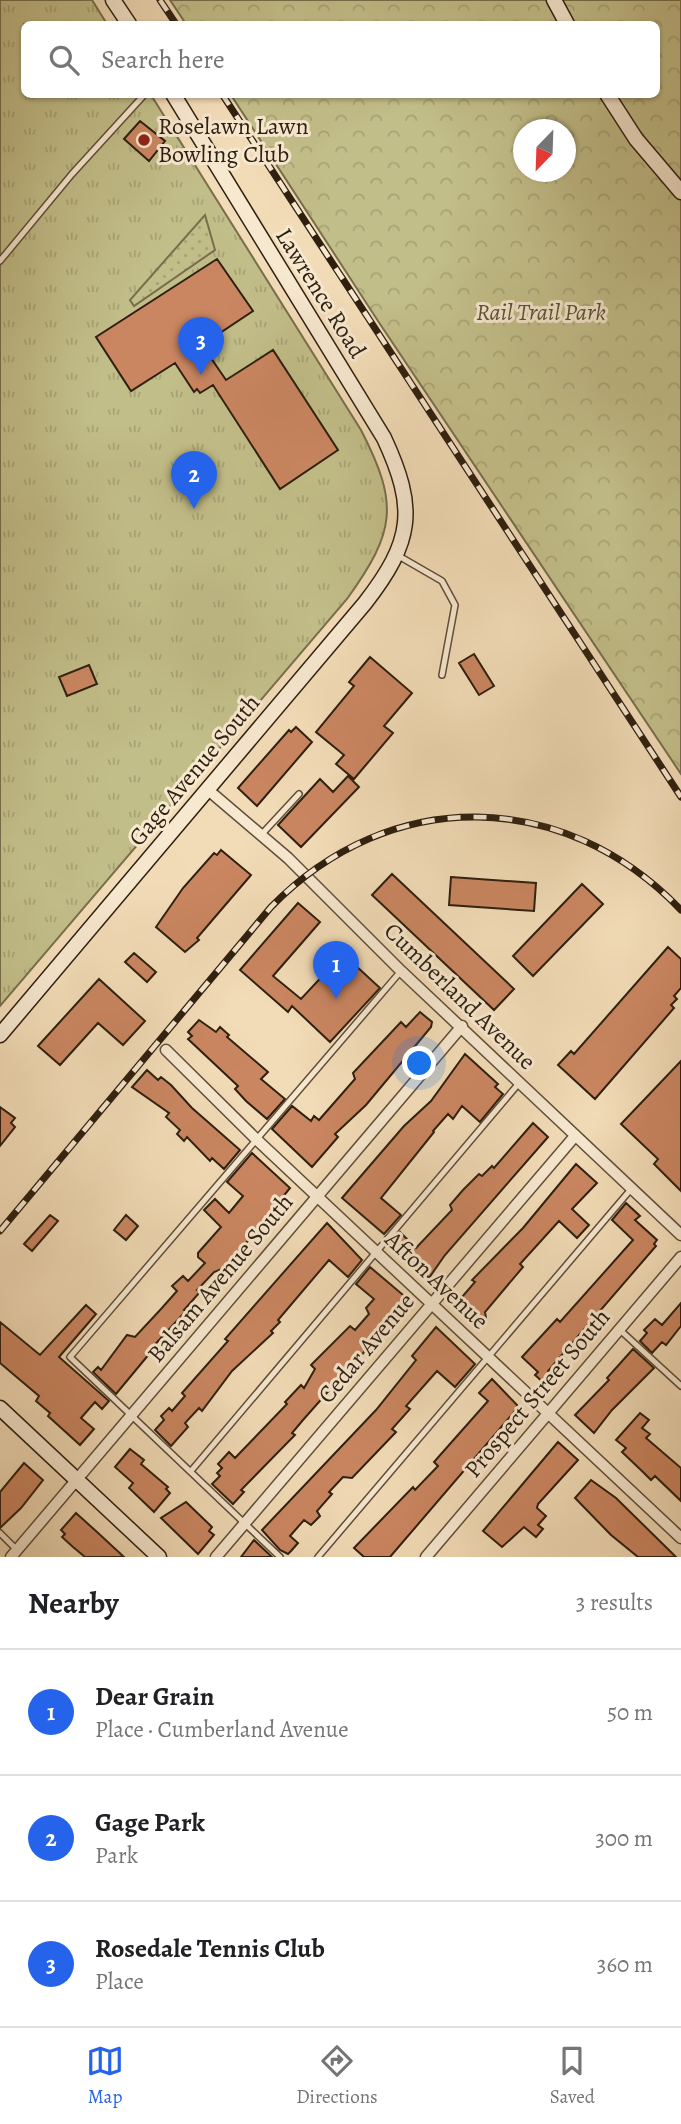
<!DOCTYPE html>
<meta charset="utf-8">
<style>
:root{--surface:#fff;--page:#f6f6f6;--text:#202124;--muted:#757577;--line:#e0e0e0;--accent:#2563eb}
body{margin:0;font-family:Alegreya,serif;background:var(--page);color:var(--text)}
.compass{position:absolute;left:513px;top:119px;width:63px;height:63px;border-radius:50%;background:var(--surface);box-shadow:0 2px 5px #0004;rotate:203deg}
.you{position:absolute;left:420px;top:1064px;width:24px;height:24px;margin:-18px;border:5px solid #fff;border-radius:50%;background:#1a73e8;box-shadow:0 0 0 10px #1a73e833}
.badge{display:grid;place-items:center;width:46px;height:46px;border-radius:50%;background:var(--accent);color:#fff;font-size:23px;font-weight:700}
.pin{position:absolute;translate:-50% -58px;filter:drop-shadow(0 2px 4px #0008)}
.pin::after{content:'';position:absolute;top:37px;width:24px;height:21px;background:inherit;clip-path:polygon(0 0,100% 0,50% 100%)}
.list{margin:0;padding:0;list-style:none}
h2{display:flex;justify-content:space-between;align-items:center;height:91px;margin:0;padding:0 28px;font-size:30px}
h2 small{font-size:23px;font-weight:400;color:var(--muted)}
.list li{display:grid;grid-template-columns:46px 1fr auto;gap:21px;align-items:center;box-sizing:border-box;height:126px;padding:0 28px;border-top:2px solid var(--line)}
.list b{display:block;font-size:26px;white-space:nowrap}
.list p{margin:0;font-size:23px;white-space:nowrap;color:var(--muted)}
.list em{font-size:23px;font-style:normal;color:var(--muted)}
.icon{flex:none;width:38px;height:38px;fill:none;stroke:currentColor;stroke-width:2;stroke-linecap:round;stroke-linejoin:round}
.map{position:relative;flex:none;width:681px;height:1557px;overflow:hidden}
.search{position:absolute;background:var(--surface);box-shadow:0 2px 5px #0004;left:21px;right:21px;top:21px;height:77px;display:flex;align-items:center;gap:18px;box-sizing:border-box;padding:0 24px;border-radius:10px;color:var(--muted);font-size:26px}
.sheet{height:469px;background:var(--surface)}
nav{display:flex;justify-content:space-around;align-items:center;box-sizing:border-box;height:98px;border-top:2px solid var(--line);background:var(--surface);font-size:19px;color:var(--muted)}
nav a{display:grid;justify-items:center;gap:4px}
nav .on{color:var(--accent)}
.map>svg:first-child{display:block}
.forest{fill:url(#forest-crowns);stroke:#786e4c;stroke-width:2;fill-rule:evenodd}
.park{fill:url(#park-tufts);stroke:#786e4c;stroke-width:2}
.garden{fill:url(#garden-dots);stroke:#786e4c;stroke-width:2}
.building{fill:#ca8661;stroke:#2e1f0f;stroke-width:2}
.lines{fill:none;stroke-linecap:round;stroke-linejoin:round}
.lane-casing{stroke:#5f4e39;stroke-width:8}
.street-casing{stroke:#5f4e39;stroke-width:13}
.secondary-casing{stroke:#2e1f0f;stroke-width:17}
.lane{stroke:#f7e8d0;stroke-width:5}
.street{stroke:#f7e8d0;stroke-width:10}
.secondary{stroke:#f7e8d0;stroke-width:14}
.rail-casing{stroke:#2e1f0f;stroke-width:7}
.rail{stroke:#f7e8d0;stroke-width:4.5;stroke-dasharray:13;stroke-linecap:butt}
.poi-dot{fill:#8f2418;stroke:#f7e8d0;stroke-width:2.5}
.labels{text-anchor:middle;stroke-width:6;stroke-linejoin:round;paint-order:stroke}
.poi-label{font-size:24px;fill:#2e1f0f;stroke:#f7e8d0;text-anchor:start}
.street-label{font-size:24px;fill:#2e1f0f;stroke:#f7e8d0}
.park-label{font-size:24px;font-style:italic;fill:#5a4f34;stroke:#f7e8d0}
</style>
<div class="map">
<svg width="681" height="1557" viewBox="0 0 681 1557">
<defs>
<pattern id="forest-crowns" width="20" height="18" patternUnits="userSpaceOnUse" patternTransform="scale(1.75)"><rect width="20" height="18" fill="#c2be89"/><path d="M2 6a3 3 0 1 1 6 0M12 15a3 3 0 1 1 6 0" fill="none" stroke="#a7a375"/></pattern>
<pattern id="park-tufts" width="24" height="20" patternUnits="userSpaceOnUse" patternTransform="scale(1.75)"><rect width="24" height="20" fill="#c2be89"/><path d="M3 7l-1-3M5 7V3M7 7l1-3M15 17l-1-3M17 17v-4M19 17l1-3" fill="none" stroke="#a7a375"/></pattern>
<pattern id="garden-dots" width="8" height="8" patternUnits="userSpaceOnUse" patternTransform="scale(1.75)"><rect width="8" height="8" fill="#c2be89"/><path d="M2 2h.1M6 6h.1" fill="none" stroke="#a7a375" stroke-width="1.8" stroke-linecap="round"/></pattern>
</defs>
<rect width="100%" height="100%" fill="#f2dcb7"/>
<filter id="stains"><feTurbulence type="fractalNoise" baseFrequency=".00286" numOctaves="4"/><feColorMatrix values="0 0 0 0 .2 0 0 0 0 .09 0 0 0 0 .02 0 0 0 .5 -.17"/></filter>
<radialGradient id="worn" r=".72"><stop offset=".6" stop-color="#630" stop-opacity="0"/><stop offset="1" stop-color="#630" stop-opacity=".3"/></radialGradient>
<path class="forest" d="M170,0h511v774l-303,-453 -147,-226 425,-1v-70h-470zM524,130h42v42h-42z"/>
<path class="park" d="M0,0h92l15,24h-83v70l127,1 210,335c38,74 35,101 -14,169l-347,407z"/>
<path class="garden" d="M205,215l10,35 -81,56 -4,-6z"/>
<path class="building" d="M140,121l25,20 -16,20 -25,-22z
M217,259l36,52 -51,34 24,35 47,-30 65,100 -58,39 -67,-104 -13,8 -3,-4 -3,3 -19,-29 -44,28 -35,-54z
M474,654l20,32 -15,9 -20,-32z
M370,657l42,36 -28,33 9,7 -39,46 -18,-15 8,-9 -28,-23 38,-46 -5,-4z
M89,665l8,19 -30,12 -8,-19z
M296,727l16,15 -55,64 -19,-18 51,-58 2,2z
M348,776l11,11 -58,60 -23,-22 42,-46 13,13z
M221,850l30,25 -54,63 2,2 -14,12 -29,-25 27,-39 31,-35 3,2z
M392,874l122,115 -20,21 -122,-115z
M451,877l85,6 -2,28 -85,-6z
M582,884l21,20 -70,72 -20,-20z
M298,903l22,19 -47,54 28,23 42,-45 37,34 -50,54 -38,-36 -4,6 -48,-42z
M668,947l13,12v29l-7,8 3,3 -6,6 3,3 -79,91 -37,-34 13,-14 3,3z
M134,953l22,19 -9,10 -22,-20z
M99,979l46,42 -22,24 -25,-22 -38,42 -22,-19z
M420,1012l12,10 -1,5 -65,78 -31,29 3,3 -26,30 -40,-38 20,-23 19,15 3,-5 5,4 36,-41 -2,-6 48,-51 5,5z
M199,1020l17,12 4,-5 9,8 -2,2 41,35 -7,7 24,20 -18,20 -21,-18 -11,-12 3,-3 -50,-47 4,-3 -4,-4z
M465,1054l33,30 -3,3 8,7 -23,28 -18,-16 -9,13 -5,-5 -15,17 1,1 -53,66 20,17 -17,19 -42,-36 62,-72 27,-25z
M681,1061v130l-27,-27 4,-5 -37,-35z
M147,1070l11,10 3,-3 10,8 21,23 48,42 -16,19 -12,-11 -2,3 -23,-24 -3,4 -7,-7 3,-4 -14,-13 3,-4 -37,-26z
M0,1107l15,11 -4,5 4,4 -15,19z
M533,1123l15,14 -103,118 -16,23 -37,-33 1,-4 7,-9 16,16 36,-38 -2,-5 13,-15 16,-16 3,2 10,-10 2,2z
M252,1153l38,35 -9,11 3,3 -62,67 -8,3 -17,18 3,2 -16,18 2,1 -37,40 1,2 -34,41 -23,-22 5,-5 3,3 26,-35 8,2 26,-28 16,-18 -5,-5 11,-10 5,5 17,-18 -7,-6v-4l23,-26 -17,-17 11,-11 14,14 14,-17 -16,-14z
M576,1164l21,19 -25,26 17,16 -12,13 -18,-17 -39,43 3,3 -38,45 1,6 -7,8 -23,-22 19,-22 -3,-2 51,-52z
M626,1203l14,13 -5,4 22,20 -3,4 2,2 -108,125 4,3 -8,9 -9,-8 3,-3 -16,-15 35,-38 3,3 73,-82 -21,-20z
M50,1215l8,6 -26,30 -8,-7z
M126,1215l12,11 -12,14 -12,-10z
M327,1223l35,37 -14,17 -19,-17 -51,60 2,2 -9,9 2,2 -41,38 -30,40 -3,-3 -14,15 3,4 -17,19 -16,-16 9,-10 -3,-4 8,-8 3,3 13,-15 -3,-3 46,-52 -3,-2z
M370,1267l39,33 -50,58 -4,4 -2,-2 -15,15 3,2 -38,43 -11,13 3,2 -54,55 3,2 -11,12 -21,-20 8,-8 -3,-3 5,-5 -4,-4 11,-12 6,6 52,-54 -2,-2 16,-17 3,3 11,-19 -4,-4 39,-39 5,4 14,-16 -3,-6 8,-9 -18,-15z
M681,1303v23l-15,19 -4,-3 -10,11 -12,-12 7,-8 -3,-3 11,-11 7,6z
M86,1305l10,9 -37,43 50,44 -7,8 -7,-7 -14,16 13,11 -14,16 -32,-29 2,-3 -14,-12 3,-5 -39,-33v-41l40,33z
M436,1327l39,37 -20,23 -18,-16 -31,35 4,3 -18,20 4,3 -44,46 -9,-1 -14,15 3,2 -15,17 3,5 -9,9 -7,-5 -14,16 8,7 -7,8 -3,3 -8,-4 -18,-20 114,-120 40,-50 -4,-4z
M633,1349l21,19 -42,42 -18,23 -19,-18 34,-35 -2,-2z
M492,1379l25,26 -2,6 -125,146h-26l-10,-9 59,-61 2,3 23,-24 -4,-4 54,-61 -9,-8z
M640,1413l9,7 -7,8 8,6 -4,4 35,30v33l-26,-25 -4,4 -8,-8 -21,-20 4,-4 -10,-8z
M558,1442l20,18 -40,44 -1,4 9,8 -8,9 5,4 -7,8 -12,-10 -22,20 -19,-16z
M130,1449l14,11 -3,4 27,23 -2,2 4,4 -16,19 -25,-24 4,-5 -18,-16z
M24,1463l19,17 -22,28 -21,20v-36z
M591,1480l25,18 60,59h-38l-27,-22 -36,-37z
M186,1502l26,25 -3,4 5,4 -16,19 -37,-36z
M76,1513l21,19 27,25h-39l-12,-10 -11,-10 3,-3 -4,-4z
M254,1540l18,17h-31z"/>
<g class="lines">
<defs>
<path id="lane" d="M0,261l72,-87 73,-80
M397,555l45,26 13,24 -13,70
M261,835l38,-41
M620,1330l61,56
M191,1471l329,-389
M0,1533l17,17
M280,1557l-210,-200 331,-386
M318,1557l314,-369"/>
<path id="street" d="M207,789l81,69 113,113 280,264
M166,1050l91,90 424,398
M11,1557l451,-531
M216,1557l359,-421
M426,1557l255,-300"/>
<path id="secondary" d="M113,0l16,24
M554,0l13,24
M607,94l29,45 45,53
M0,1035l365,-432c48,-62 52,-94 19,-165l-211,-344
M0,1408l159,149"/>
</defs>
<use href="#lane" class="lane-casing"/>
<use href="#street" class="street-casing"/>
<use href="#secondary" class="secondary-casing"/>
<use href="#lane" class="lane"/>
<use href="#street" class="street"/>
<use href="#secondary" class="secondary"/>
<defs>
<path id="rail" d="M160,0l16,24
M222,94l459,703
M0,1231l271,-324c119,-122 293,-119 410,3"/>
</defs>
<use href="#rail" class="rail-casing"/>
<use href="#rail" class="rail"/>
</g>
<circle class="poi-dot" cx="144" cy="140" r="7"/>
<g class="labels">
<g class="poi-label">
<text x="158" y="134">Roselawn Lawn<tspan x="158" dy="28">Bowling Club</tspan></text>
</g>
<g class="street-label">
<text transform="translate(321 293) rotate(58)" y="8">Lawrence Road</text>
<text transform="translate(194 770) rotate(-50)" y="8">Gage Avenue South</text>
<text transform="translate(460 996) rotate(44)" y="8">Cumberland Avenue</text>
<text transform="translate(220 1278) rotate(-50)" y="8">Balsam Avenue South</text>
<text transform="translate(437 1280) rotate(43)" y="8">Afton Avenue</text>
<text transform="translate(366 1348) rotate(-50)" y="8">Cedar Avenue</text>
<text transform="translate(537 1393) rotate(-50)" y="8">Prospect Street South</text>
</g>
<g class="park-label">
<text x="541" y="320">Rail Trail Park</text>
</g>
</g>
<rect width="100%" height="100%" filter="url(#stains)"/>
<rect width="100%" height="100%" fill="url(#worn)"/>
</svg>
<svg class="compass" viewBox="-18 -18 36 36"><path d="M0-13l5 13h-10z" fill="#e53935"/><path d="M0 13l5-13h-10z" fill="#757577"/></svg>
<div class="you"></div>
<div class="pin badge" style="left:336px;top:999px">1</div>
<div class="pin badge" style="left:194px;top:509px">2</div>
<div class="pin badge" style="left:201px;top:375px">3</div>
<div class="search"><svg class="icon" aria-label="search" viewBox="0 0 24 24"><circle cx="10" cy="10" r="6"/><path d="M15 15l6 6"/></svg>Search here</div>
</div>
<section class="sheet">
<h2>Nearby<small>3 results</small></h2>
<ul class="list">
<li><span class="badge">1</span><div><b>Dear Grain</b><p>Place · Cumberland Avenue</p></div><em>50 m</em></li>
<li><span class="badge">2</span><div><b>Gage Park</b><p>Park</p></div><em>300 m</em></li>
<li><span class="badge">3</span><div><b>Rosedale Tennis Club</b><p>Place</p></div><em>360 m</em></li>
</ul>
</section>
<nav>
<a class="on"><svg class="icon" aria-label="map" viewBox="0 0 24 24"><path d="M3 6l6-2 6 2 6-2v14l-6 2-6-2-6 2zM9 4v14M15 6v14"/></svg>Map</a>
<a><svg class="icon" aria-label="directions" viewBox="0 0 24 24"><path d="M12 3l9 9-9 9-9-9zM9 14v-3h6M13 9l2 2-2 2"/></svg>Directions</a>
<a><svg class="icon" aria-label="saved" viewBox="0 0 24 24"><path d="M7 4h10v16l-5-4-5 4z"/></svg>Saved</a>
</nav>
